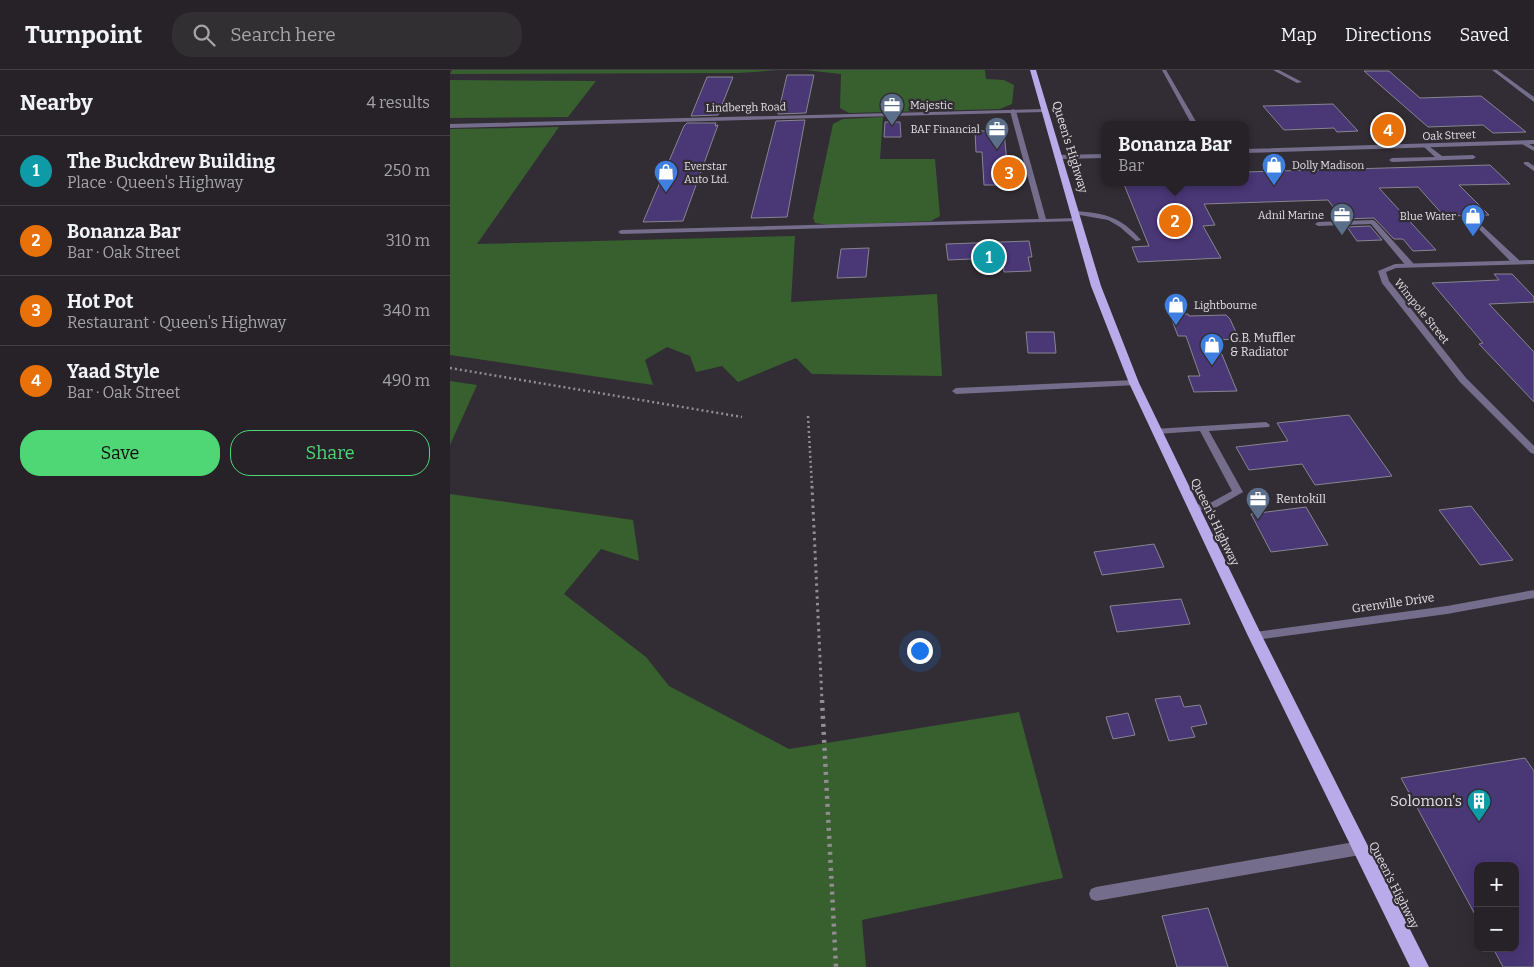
<!DOCTYPE html>
<meta charset="utf-8">
<style>
:root{--surface:#262227;--page:#322f33;--text:#f1f3f6;--muted:#a4a4a7;--line:#423f44;--accent:#4fd675}
body{margin:0;font-family:Bitter,serif;background:var(--page);color:var(--text)}
.controls{position:absolute;right:15px;bottom:15px;display:grid;overflow:hidden;border-radius:10px;box-shadow:0 5px 20px #0002}
.controls button{width:45px;height:45px;display:grid;place-items:center;padding:0;border:0;border-bottom:1px solid var(--line);background:var(--surface);color:var(--text);font:25px sans-serif}
.you{position:absolute;left:469px;top:580px;width:18px;height:18px;margin:-12px;border:4px solid #fff;border-radius:50%;background:#1a73e8;box-shadow:0 0 0 8px #1a73e833}
.badge{display:grid;place-items:center;width:32px;height:32px;border-radius:50%;background:var(--accent);color:#fff;font-size:16px;font-weight:700}
.pin{position:absolute;translate:-50% -50%;border:2px solid #fff;box-shadow:0 1px 5px #0006}
.popup{position:absolute;left:651px;top:51px;width:148px;height:65px;box-sizing:border-box;display:grid;place-content:center;border-radius:10px;background:var(--surface);filter:drop-shadow(0 1px 4px #0005);font-size:16px;white-space:nowrap;color:var(--muted)}
.popup b{font-size:19px;color:var(--text)}
.popup::after{content:'';position:absolute;left:50%;top:100%;margin-left:-10px;border:10px solid transparent;border-top-color:var(--surface)}
.list{margin:0;padding:0;list-style:none}
h2{display:flex;justify-content:space-between;align-items:center;height:65px;margin:0;padding:0 20px;font-size:21px}
h2 small{font-size:16px;font-weight:400;color:var(--muted)}
.list li{display:grid;grid-template-columns:32px 1fr auto;gap:15px;align-items:center;box-sizing:border-box;height:70px;padding:0 20px;border-top:1px solid var(--line)}
.list b{display:block;font-size:19px;white-space:nowrap}
.list p{margin:0;font-size:16px;white-space:nowrap;color:var(--muted)}
.list em{font-size:16px;font-style:normal;color:var(--muted)}
.actions{display:flex;gap:10px;padding:15px 20px}
.actions a{flex:1;padding:11px 0;border:1px solid var(--accent);border-radius:20px;text-align:center;font-size:18px;color:var(--accent)}
.actions .main{background:var(--accent);color:#111}
.icon{flex:none;width:28px;height:28px;fill:none;stroke:currentColor;stroke-width:2;stroke-linecap:round;stroke-linejoin:round}
.map{position:relative;flex:none;width:1084px;height:897px;overflow:hidden}
header{display:flex;align-items:center;gap:30px;box-sizing:border-box;height:70px;padding:0 25px;background:var(--surface);border-bottom:1px solid var(--line)}
header strong{font-size:24px}
nav{display:flex;gap:28px;margin-inline-start:auto;font-size:18px}
.search{width:350px;height:45px;background:var(--page);display:flex;align-items:center;gap:12px;box-sizing:border-box;padding:0 18px;border-radius:20px;color:var(--muted);font-size:19px}
main{display:flex}
aside{flex:1;background:var(--surface)}
.map>svg:first-child{display:block}
.green{fill:#37602e}
.building{fill:#493776;stroke:#87858f}
.lines{fill:none;stroke-linecap:round;stroke-linejoin:round}
.path-far2{stroke:#918d92;stroke-width:2.5;stroke-dasharray:2 3;stroke-linecap:butt}
.path-far1{stroke:#918d92;stroke-width:3;stroke-dasharray:2.5 4;stroke-linecap:butt}
.path{stroke:#918d92;stroke-width:4.5;stroke-dasharray:3 5;stroke-linecap:butt}
.lane{fill:#746e8c;fill-rule:evenodd}
.street{fill:#746e8c;fill-rule:evenodd}
.primary{fill:#b9abe9;fill-rule:evenodd}
.labels{text-anchor:middle;stroke-width:4.5;stroke-linejoin:round;paint-order:stroke}
.far-poi-label{font-size:11px;fill:#e1dee2;stroke:#322d34;text-anchor:start}
.far-street-label{font-size:11px;fill:#e1dee2;stroke:#322d34}
.street-label{font-size:12px;fill:#e1dee2;stroke:#322d34}
.poi-label{font-size:12px;fill:#e1dee2;stroke:#322d34;text-anchor:start}
.near-poi-label{font-size:15px;fill:#e1dee2;stroke:#322d34;text-anchor:end}
</style>
<header>
<strong>Turnpoint</strong>
<div class="search"><svg class="icon" aria-label="search" viewBox="0 0 24 24"><circle cx="10" cy="10" r="6"/><path d="M15 15l6 6"/></svg>Search here</div>
<nav><a>Map</a><a>Directions</a><a>Saved</a></nav>
</header>
<main>
<aside>
<h2>Nearby<small>4 results</small></h2>
<ul class="list">
<li><span class="badge" style="background:#0f9aa8">1</span><div><b>The Buckdrew Building</b><p>Place · Queen's Highway</p></div><em>250 m</em></li>
<li><span class="badge" style="background:#e8710a">2</span><div><b>Bonanza Bar</b><p>Bar · Oak Street</p></div><em>310 m</em></li>
<li><span class="badge" style="background:#e8710a">3</span><div><b>Hot Pot</b><p>Restaurant · Queen's Highway</p></div><em>340 m</em></li>
<li><span class="badge" style="background:#e8710a">4</span><div><b>Yaad Style</b><p>Bar · Oak Street</p></div><em>490 m</em></li>
</ul>
<div class="actions"><a class="main">Save</a><a>Share</a></div>
</aside>
<div class="map">
<svg width="1084" height="897" viewBox="0 0 1084 897">
<rect width="100%" height="100%" fill="#322d34"/>
<path class="green" d="M2,0h327l-40,3 -289,1z
M355,0h180l1,9 18,1 10,5 -2,19 -12,5 -151,4 -9,-5 1,-34z
M0,10l146,1 -28,36 -118,1z
M433,47l-3,42h55l5,57 -9,5 -102,4 -14,-2 -2,-5 20,-94 10,-5z
M109,57l-82,117 318,-8 -4,66 146,-8 5,82 -130,-2 -16,-16 -58,24 -16,-16 -26,6 -6,-16 -23,-9 -22,13 8,25 -203,-30v-226z
M0,311l27,4 -27,60z
M0,424l183,26 6,41 -38,-12 -37,45 82,63 23,29 120,63 230,-37 44,166 -201,42 4,47h-416z"/>
<path class="building" d="M914,1h25l31,27 61,-2 45,36 -33,1 -10,-8 -55,2z
M337,5h27l-8,38 -28,1z
M257,7h26l-15,38 -27,1z
M883,34l25,27 -21,1 -3,-4 -50,2 -21,-24z
M355,50l-18,97 -36,1 25,-97z
M435,52h15l1,15h-17z
M237,53h29l-1,3 3,-1 -35,96 -40,1 41,-96z
M525,61h29l5,54h-25l-2,-33h-6z
M1040,95l20,19 -51,1 30,30 -45,1 -26,-29 -39,1 57,62 -23,1 -10,-12h-9l-20,-21 -32,1 -14,-19 -124,4 11,21 -12,1 18,32 -83,4 -6,-15 17,-1 -26,-64h122v-10z
M920,156l12,14 -25,1 -10,-14z
M579,171l3,16h-4l3,14 -27,1 -1,-9h-10v-5l-45,2 -2,-16z
M419,178l-3,29 -29,1 4,-29z
M1044,204h18l22,23v5l-45,2 45,48v50l-55,-58 4,-1 -51,-60 67,-3z
M738,244l1,2 37,-1 4,4 9,20 -23,1 21,51 -43,1 -6,-16h12l-14,-40h-8l-8,-21z
M576,262h28l2,21h-28z
M899,345l43,61 -77,9 -13,-21 -53,6 -13,-23 52,-6 -11,-18z
M1021,436l42,54 -33,5 -41,-55z
M856,437l22,38 -57,7 -20,-38z
M704,474l10,23 -62,8 -8,-23z
M731,529l9,25 -73,8 -7,-26z
M730,626l4,11 16,-2 7,19 -16,3 4,10 -26,4 -14,-42z
M678,643l7,22 -22,4 -7,-22z
M1075,688l9,13v196h-31l-10,-19h22v-82h-37v54l-77,-142z
M758,838l20,59h-51l-15,-51z"/>
<g class="lines">
<path class="path-far2" d="M0,298l292,49
M358,346l4,71"/>
<path class="path-far1" d="M362,416l10,215"/>
<path class="path" d="M372,630l14,267"/>
<path class="lane" d="M823,0h6l23,12 -5,1z
M563,39l3,2 30,108 32,-1 3,2 -1,1 -459,13 -3,-2 3,-2 418,-11 -29,-108z
M1074,71l10,6v4l-12,-7 -1,-1z
M976,74l16,12 31,-1 3,2 -3,2 -81,3 -3,-2 3,-2 43,-1 -11,-10v-2z
M1074,92h4l6,4v5l-10,-7z
M626,141c29,2 45,6 65,29l-5,1 -16,-14 -12,-7 -34,-6 -1,-1z
M923,150l2,1 38,42v4h-6l-36,-43 -53,2 -3,-2 3,-2z
M1023,151h4l42,39v4h-6l-40,-41z
M684,310l3,1v4l-181,9 -4,-3 4,-3z
M816,352l4,3 -1,2 -60,4 34,61 -26,15 -24,4 -3,-1 -2,-2 2,-2 22,-4 20,-11 -32,-60 -43,3 -3,-1 -2,-2 2,-2z
M910,771l5,2 2,5 -2,5 -5,2 -264,46 -5,-2 -2,-5 2,-5 5,-2z"/>
<path class="street" d="M712,0h4l32,55h-6z
M1042,0h5l37,27v5z
M595,39l1,1 -3,2 -593,16v-4z
M1084,70v4l-289,9v-4z
M655,84v4l-48,1 -3,-2 3,-2z
M1084,190v4l-138,4 -10,4 3,9 77,97 68,68v8l-3,-1 -71,-71 -78,-99 -4,-12 17,-7z
M1084,520v8l-87,16 -192,26 -4,-1 -2,-3 2,-3 4,-1 192,-26z"/>
<path class="primary" d="M580,0h6l65,216 38,97 123,253 167,331h-19l-162,-331 -119,-253 -38,-97z"/>
</g>
<defs>
<symbol id="office-pin" viewBox="-11 -11 22 30"><path d="M0 17L-7.5 6A9.5 9.5 0 1 1 7.5 6Z" fill="#5c6f8a" stroke="#322d34"/><path d="M-6-3h4V-5.5h4V-3h4V5H-6ZM-1-4.5V-3h2v-1.5ZM-6 0V1H6V0Z" fill="#fff"/></symbol>
<symbol id="shop-pin" viewBox="-11 -11 22 30"><path d="M0 17L-7.5 6A9.5 9.5 0 1 1 7.5 6Z" fill="#3f7fe0" stroke="#322d34"/><path d="M-5-2.5h2.3a2.7 3.5 0 0 1 5.4 0H5L5.5 6h-11ZM-1.5-2.5h3a1.5 2.3 0 0 0-3 0Z" fill="#fff"/></symbol>
<symbol id="building-pin" viewBox="-11 -11 22 30"><path d="M0 17L-7.5 6A9.5 9.5 0 1 1 7.5 6Z" fill="#0f9aa8" stroke="#322d34"/><path d="M-4-6H4V6H1V3H-1V6H-4ZM-2.5-4.3h1.7v1.8h-1.7ZM.8-4.3h1.7v1.8H.8ZM-2.5-1h1.7V.8h-1.7ZM.8-1h1.7V.8H.8Z" fill="#fff"/></symbol>
</defs>
<g fill-rule="evenodd">
<use href="#office-pin" x="428" y="21" width="28" height="38"/>
<use href="#office-pin" x="533" y="45" width="28" height="38"/>
<use href="#shop-pin" x="810" y="81" width="28" height="38"/>
<use href="#shop-pin" x="202" y="88" width="28" height="38"/>
<use href="#office-pin" x="878" y="131" width="28" height="38"/>
<use href="#shop-pin" x="1009" y="132" width="28" height="38"/>
<use href="#shop-pin" x="712" y="221" width="28" height="38"/>
<use href="#shop-pin" x="748" y="261" width="28" height="38"/>
<use href="#office-pin" x="794" y="415" width="28" height="38"/>
<use href="#building-pin" x="1015" y="717" width="28" height="38"/>
</g>
<g class="labels">
<g class="far-poi-label">
<text x="460" y="39">Majestic</text>
<text x="530" y="63" text-anchor="end">BAF Financial</text>
<text x="842" y="99">Dolly Madison</text>
<text x="234" y="100">Everstar<tspan x="234" dy="13">Auto Ltd.</tspan></text>
<text x="874" y="149" text-anchor="end">Adnil Marine</text>
<text x="1006" y="150" text-anchor="end">Blue Water</text>
<text x="744" y="239">Lightbourne</text>
</g>
<g class="far-street-label">
<text transform="translate(296 37) rotate(-1)" y="4">Lindbergh Road</text>
<text transform="translate(999 65) rotate(-2)" y="4">Oak Street</text>
<text transform="translate(972 241) rotate(51)" y="4">Wimpole Street</text>
</g>
<g class="street-label">
<text transform="translate(620 77) rotate(73)" y="4">Queen's Highway</text>
<text transform="translate(765 452) rotate(64)" y="4">Queen's Highway</text>
<text transform="translate(943 533) rotate(-8)" y="4">Grenville Drive</text>
<text transform="translate(944 815) rotate(63)" y="4">Queen's Highway</text>
</g>
<g class="poi-label">
<text x="780" y="272">G.B. Muffler<tspan x="780" dy="14">&amp; Radiator</tspan></text>
<text x="826" y="433">Rentokill</text>
</g>
<g class="near-poi-label">
<text x="1012" y="736">Solomon's</text>
</g>
</g>
</svg>
<div class="controls">
<button>+</button>
<button>−</button>
</div>
<div class="you"></div>
<div class="pin badge" style="left:539px;top:187px;background:#0f9aa8">1</div>
<div class="pin badge" style="left:725px;top:151px;background:#e8710a">2</div>
<div class="popup"><b>Bonanza Bar</b>Bar</div>
<div class="pin badge" style="left:559px;top:103px;background:#e8710a">3</div>
<div class="pin badge" style="left:938px;top:60px;background:#e8710a">4</div>
</div>
</main>
